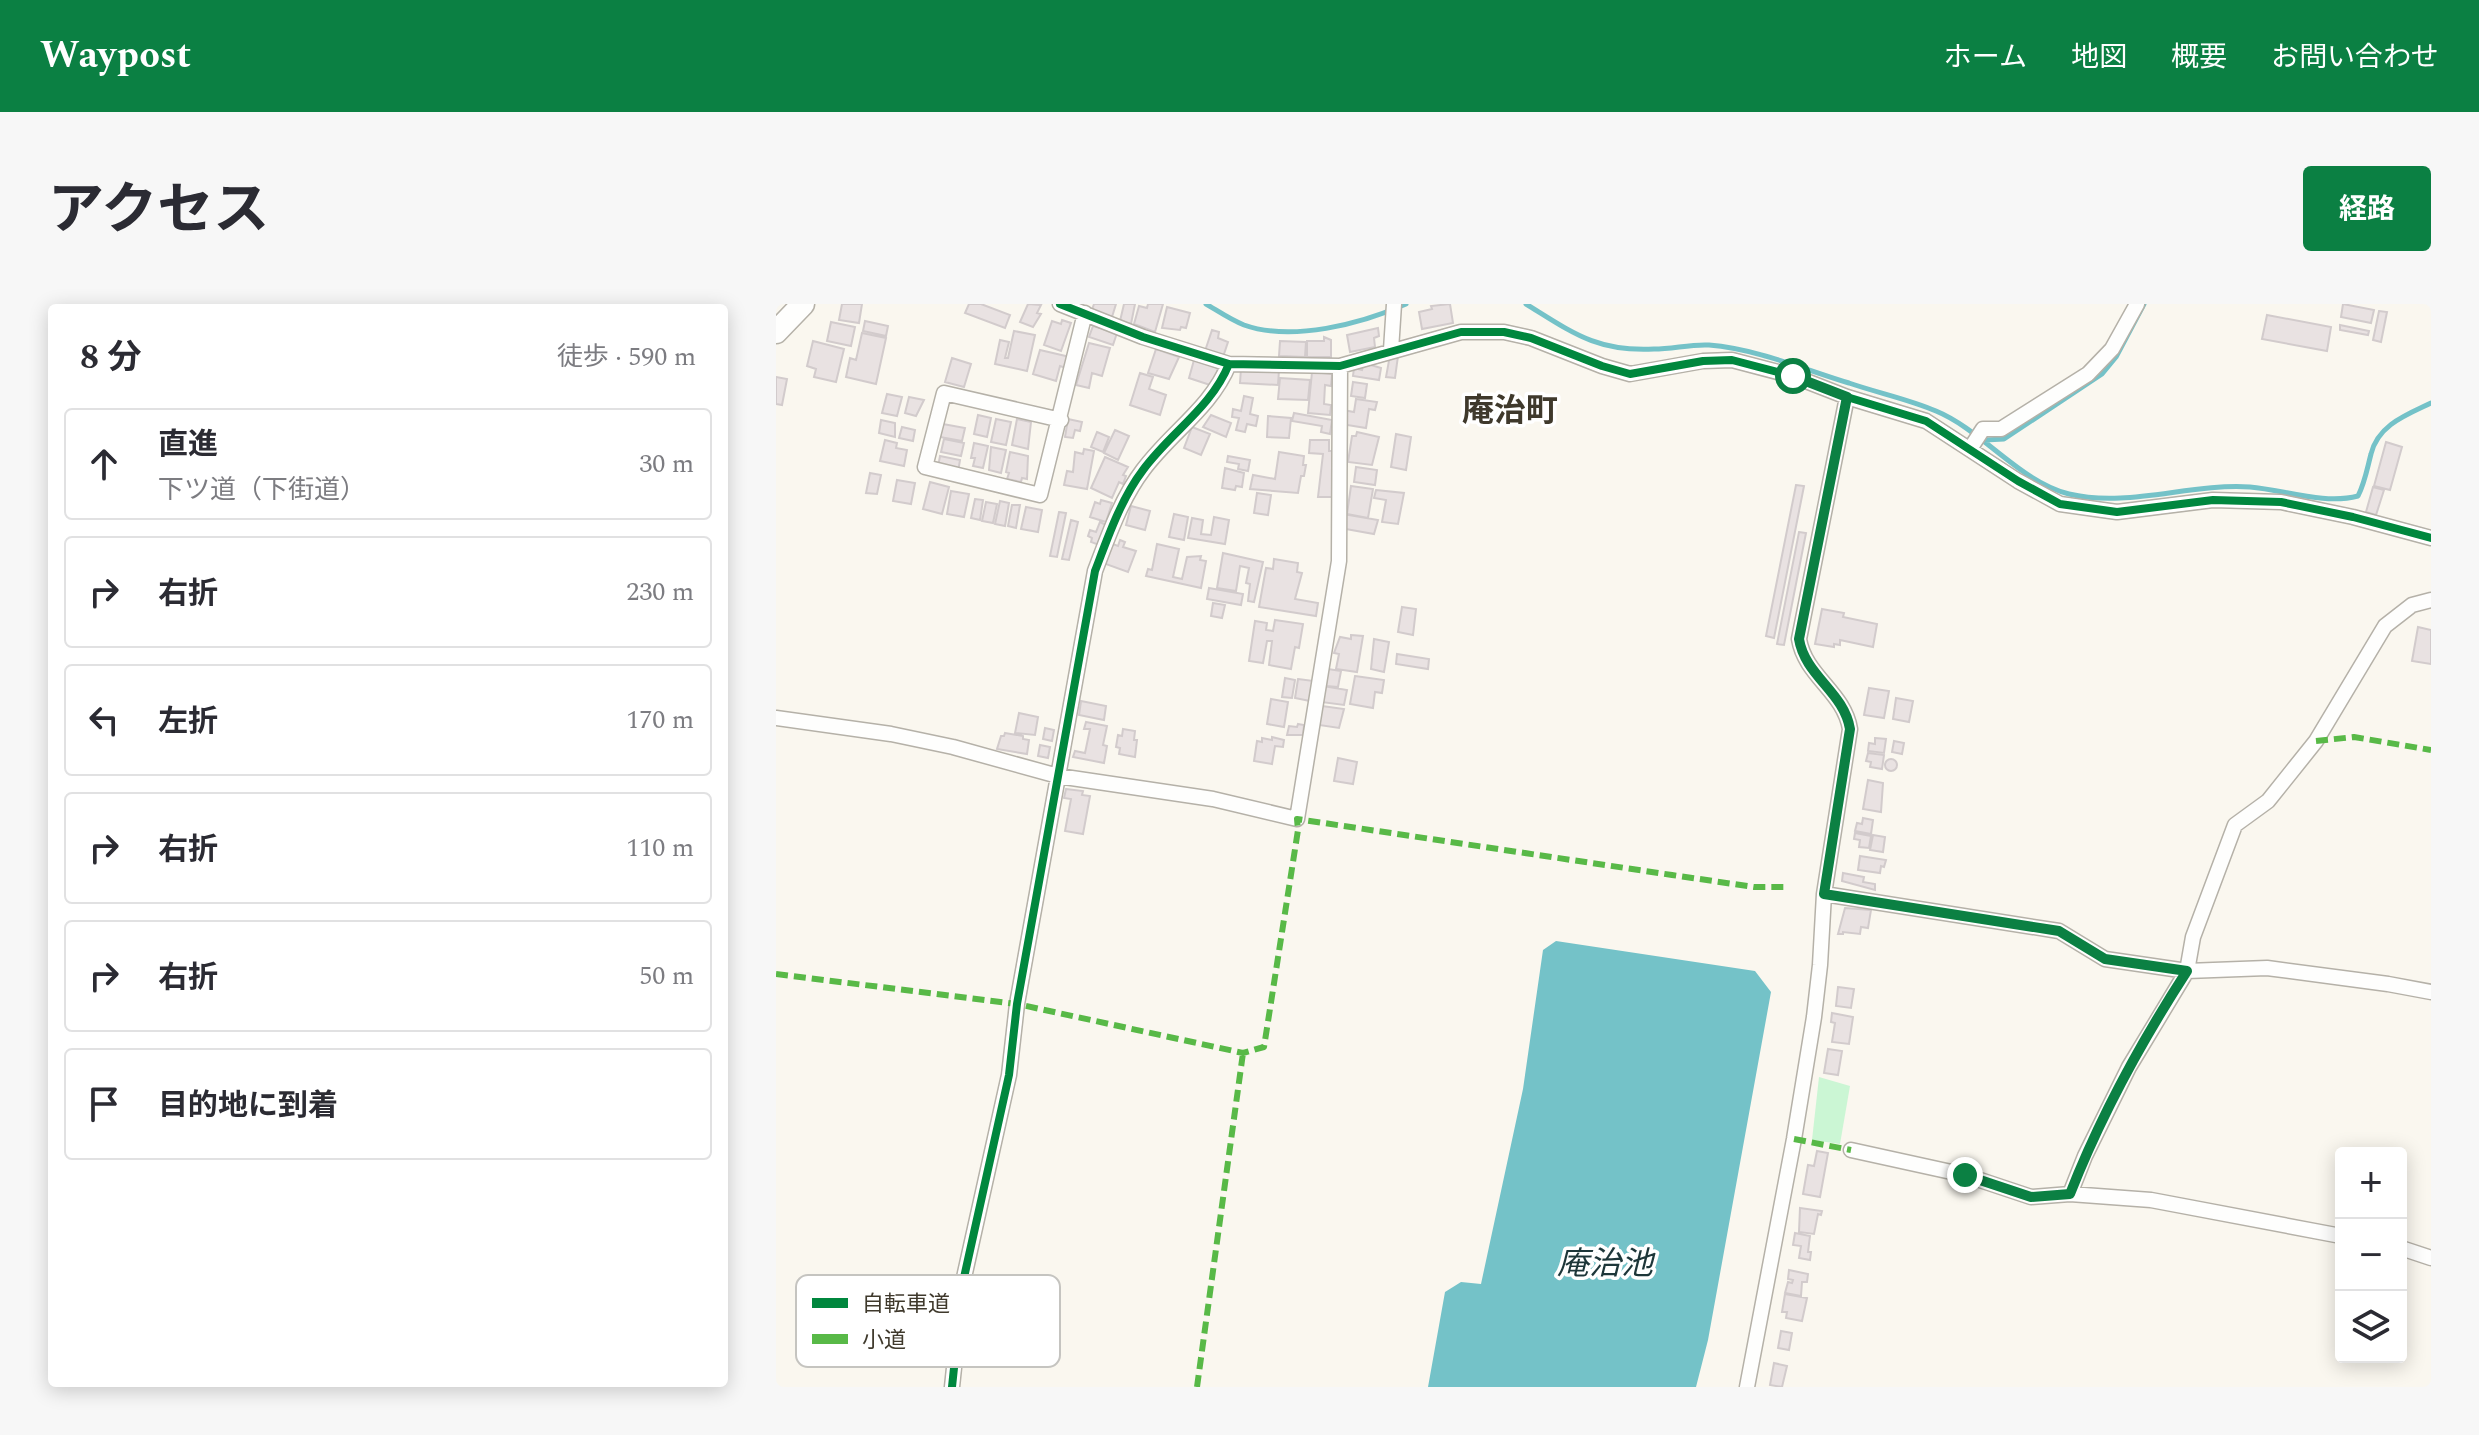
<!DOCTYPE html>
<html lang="ja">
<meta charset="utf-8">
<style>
:root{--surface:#fff;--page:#f7f7f7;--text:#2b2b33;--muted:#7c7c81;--line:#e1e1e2;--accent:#0b8043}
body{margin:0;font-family:Spectral,"Noto Sans JP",serif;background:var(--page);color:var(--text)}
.controls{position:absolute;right:24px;bottom:24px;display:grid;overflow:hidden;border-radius:8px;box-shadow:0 4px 20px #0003}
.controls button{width:72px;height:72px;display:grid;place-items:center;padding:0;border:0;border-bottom:2px solid var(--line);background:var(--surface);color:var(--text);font:40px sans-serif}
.stop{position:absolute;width:24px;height:24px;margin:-18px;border:6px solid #0b8043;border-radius:50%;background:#fff}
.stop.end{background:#0b8043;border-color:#fff;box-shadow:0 2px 8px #0008}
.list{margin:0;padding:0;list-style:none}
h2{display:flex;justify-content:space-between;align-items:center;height:104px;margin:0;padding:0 32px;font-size:34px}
h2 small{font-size:26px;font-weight:400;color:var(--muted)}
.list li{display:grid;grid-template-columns:52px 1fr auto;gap:24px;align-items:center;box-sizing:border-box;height:112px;margin:0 16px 16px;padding:0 16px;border:2px solid var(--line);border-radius:8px}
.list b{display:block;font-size:30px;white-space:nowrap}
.list p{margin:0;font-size:26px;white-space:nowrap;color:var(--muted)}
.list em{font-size:26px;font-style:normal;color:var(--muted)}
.icon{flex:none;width:44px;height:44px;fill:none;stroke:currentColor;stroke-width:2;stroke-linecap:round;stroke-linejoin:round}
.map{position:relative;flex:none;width:1655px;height:1083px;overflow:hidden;border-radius:8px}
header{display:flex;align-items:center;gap:48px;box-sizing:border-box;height:112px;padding:0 40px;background:var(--accent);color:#fff}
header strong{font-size:38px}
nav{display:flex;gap:44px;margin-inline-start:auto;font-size:28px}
.intro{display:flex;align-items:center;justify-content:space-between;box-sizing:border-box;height:192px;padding:0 48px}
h1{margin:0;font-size:56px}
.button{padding:20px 36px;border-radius:8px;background:var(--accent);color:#fff;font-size:28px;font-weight:700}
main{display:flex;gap:48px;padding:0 48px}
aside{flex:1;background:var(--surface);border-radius:8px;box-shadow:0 4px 20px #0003}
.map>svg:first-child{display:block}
.green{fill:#cbf6d4}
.water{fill:#74c2c8}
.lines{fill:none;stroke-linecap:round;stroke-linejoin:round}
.stream{stroke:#74c2c8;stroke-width:5}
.building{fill:#e9e2e2;stroke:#d2cbcc;stroke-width:2}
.minor-casing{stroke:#b5b1a8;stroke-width:17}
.primary-casing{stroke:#b5b1a8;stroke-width:25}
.minor{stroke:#fefefd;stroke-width:14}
.primary{stroke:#fefefd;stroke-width:22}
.quiet{stroke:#58b947;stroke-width:6;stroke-dasharray:12 6;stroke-linecap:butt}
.cycleway-casing{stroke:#fff;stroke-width:13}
.cycleway{stroke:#00873e;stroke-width:8}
.route{stroke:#0b8043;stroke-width:10}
.labels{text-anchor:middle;stroke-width:7;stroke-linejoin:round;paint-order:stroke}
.neighbourhood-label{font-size:32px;font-weight:bold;fill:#3f392c;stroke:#fff}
.water-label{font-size:32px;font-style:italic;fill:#1d3639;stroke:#fff}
.key{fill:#fff;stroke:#c5c4c0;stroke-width:2}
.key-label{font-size:22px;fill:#3f392c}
</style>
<header>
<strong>Waypost</strong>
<nav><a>ホーム</a><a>地図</a><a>概要</a><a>お問い合わせ</a></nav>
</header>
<div class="intro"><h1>アクセス</h1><a class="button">経路</a></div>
<main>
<aside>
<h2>8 分<small>徒歩 · 590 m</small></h2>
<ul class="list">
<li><svg class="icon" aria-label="ahead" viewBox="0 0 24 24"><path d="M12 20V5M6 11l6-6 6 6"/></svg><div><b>直進</b><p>下ツ道（下街道）</p></div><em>30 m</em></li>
<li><svg class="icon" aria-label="right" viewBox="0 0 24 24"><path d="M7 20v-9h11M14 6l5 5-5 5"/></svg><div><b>右折</b></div><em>230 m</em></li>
<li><svg class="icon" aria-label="left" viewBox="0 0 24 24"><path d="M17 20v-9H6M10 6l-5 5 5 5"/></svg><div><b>左折</b></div><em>170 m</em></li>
<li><svg class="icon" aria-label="right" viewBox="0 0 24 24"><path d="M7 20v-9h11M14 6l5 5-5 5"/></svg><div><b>右折</b></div><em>110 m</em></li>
<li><svg class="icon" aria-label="right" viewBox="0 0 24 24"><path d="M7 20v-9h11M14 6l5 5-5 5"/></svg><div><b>右折</b></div><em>50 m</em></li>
<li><svg class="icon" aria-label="arrive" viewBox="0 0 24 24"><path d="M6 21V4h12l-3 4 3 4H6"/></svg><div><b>目的地に到着</b></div></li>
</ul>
</aside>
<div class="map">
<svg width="1655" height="1083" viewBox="0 0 1655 1083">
<rect width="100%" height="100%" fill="#faf7ef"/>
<path class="green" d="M1043,773l31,9 -10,58 -28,-4z"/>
<path class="water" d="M780,637l199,30 16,21 -63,348 -12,47h-268l17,-95 16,-10 20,2 42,-195 20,-139z"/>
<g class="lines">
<path class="stream" d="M430,0c12,7 25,16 38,21 48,17 117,-1 162,-21
M750,0c47,29 71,48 128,45 19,0 36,-5 55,-4 48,4 94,24 140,38 29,10 59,16 87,28 46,19 84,71 133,83 59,14 121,-11 181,-7 35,3 74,18 108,9 7,-14 9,-27 13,-42 7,-29 35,-39 60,-51
M1209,136l19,-1 98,-65 14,-17 28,-53"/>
</g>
<path class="building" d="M66,0h20l-3,19 -20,-3z
M193,0h12l29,11 -5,13 -40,-15z
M252,0l13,1 -4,8 4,1 -8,13 -13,-5z
M318,0h22l-4,13 -20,-7z
M348,0h11l-4,20 -11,-3z
M372,0h15l-8,28 -21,-8 5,-18 8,2z
M674,0l3,19 -31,6 -3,-17 13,-3 -1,-3z
M1567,0l31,6 -3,13 -30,-6z
M391,3l23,6 -4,15 -5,-1 -1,3 -18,-2z
M1603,7l8,1 -6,30 -8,-2z
M1491,11l64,12 -4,24 -65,-12z
M286,16l9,3 -10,28 -17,-6 8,-24 9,3z
M89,17l23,5 -2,10 -23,-5z
M55,18l24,5 -4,19 -24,-5z
M1564,21l29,6 -1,4 -28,-5z
M317,22l24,7 -4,12 -24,-8z
M602,24l1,8 -5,2 1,9 -25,5 -3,-17z
M436,26l7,2 -1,6 10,4 -5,15 -18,-6z
M238,27l21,4 -8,36 -32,-7 5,-24 9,2 -4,16h3z
M86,29l24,5 -10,46 -30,-7 4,-19 6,2z
M548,33l7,3v17h-24v-16h17z
M37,37l31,8 -8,33 -22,-5 2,-8 -9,-3z
M504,37l26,1 -1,15 -26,-1z
M313,39l21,5 -8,28 -10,-3 -3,15 -13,-3z
M380,45l23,8 -10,22 -21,-6z
M264,46l30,7 -4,11 -6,-2 -4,15 -23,-7z
M614,51l8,1 -3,22 -9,-1z
M176,54l19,6 -7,23 -19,-5z
M418,56l24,8 -5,18 -24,-8z
M588,59l17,5 -2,12 -26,-4 1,-8 8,2z
M465,64l38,2 -1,15 -38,-2z
M536,68l20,2 -1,12 -6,-1 -1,19 7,1 -1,10 -22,-2z
M364,69l13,4 -4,12 17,6 -6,20 -30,-10z
M0,73l11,2 -5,26 -6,-1z
M504,74l30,2 -2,20 -30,-1z
M577,78l14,2 -2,14 -14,-2z
M111,90l15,3 -5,19 -15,-3z
M468,92l9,2 -3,16 8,2 -2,10 -9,-2 -2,8 -9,-2 3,-12 -7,-1 1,-8 8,2z
M133,93l15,3 -8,16 -11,-3z
M580,95l21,3 -2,8 -6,-1 -3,19 -25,-4 2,-14 11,2z
M518,109l38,7 -2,14 -9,-2 1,-6 -30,-5z
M202,111l13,3 -4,19 -13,-3z
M435,111l20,8 -5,14 -23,-10z
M492,112l23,2 -2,20 -22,-1z
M220,115l15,3 -5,23 -15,-3z
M241,115l14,3 -3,27 -16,-4z
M292,115l14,3 -2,9 -5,-1 -2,8 -8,-1z
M105,116l14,3v14l-16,-4z
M167,120l22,4 -3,13 -22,-4z
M126,123l13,3 -2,11 -14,-3z
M416,123l18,7 -9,21 -17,-7z
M339,126l14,6 -11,24 -14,-7z
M321,128l12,5 -6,15 -12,-5z
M581,128l22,5 -7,28 -24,-3 4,-26h4z
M620,130l15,3 -5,33 -15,-3z
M168,135l20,4 -3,13 -20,-4z
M109,136l12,3 -1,5 11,2 -3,16 -24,-5z
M534,136h19v11h5l-1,46h-15l5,-43 -14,-1z
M1610,138l16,5 -12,43 -16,-4z
M198,139l14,3 -5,22 -10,-2 2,-8h-4z
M215,143l15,3 -5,23 -12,-3z
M308,145l10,2 -7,38 -23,-4 3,-14 6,1 2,-20 8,2z
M234,148l18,4 -1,23 -5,-1 -1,4 -14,-3 2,-6 -3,-1z
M503,148l25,4 -1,9h3l-2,11h-3l-3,17 -48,-4 3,-14 22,4z
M164,152l20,4 -2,12 -20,-5z
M452,152l22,4 -2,11 -10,-2 1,-5 -12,-2z
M329,153l23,10 -5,8 3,1 -3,8 -4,-2 -7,16 -21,-10z
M580,163l21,3 -2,15 -21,-3z
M449,164l19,5 -2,14 -6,-1 -1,4 -13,-2z
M94,169l11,2 -4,19 -11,-1z
M121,176l18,3 -4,21 -18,-3z
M154,178l19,5 -7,27 -19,-5z
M1020,181l8,1 -30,152 -8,-2z
M575,182l22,3 -5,29 -21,-4z
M1597,183l11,3 -8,25 -10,-3z
M600,186l28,3 -6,31 -16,-2 4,-22 -12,-2z
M175,187l18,3 -5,23 -17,-3z
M481,189l14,2 -3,20 -14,-2z
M199,195l8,1 -3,20 -9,-2z
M325,196l11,3 -6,19 -16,-5 5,-15 5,2z
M224,197l9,2 -4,23 -10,-2z
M210,198l11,2 -4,19 -11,-2z
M236,201h8l-4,23 -8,-2z
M355,202l19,5 -5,19 -19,-5z
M250,203l16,3 -4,22 -17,-3z
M283,208l7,1 -9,44 -7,-1z
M398,210l14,3 -4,23 -15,-3z
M567,210l35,6 -4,14 -34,-6z
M438,213l15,3 -4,24 -37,-6 4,-20 11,2 -2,14 10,1z
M295,216l7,2 -9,38 -7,-1z
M324,218l6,3 -7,20 -8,-3 1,-4 -4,-2 2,-6 6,2z
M1023,228l7,1 -22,112 -7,-1z
M344,236l5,2 -2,5 13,4 -8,21 -25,-9 7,-20 8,3z
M381,240l22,5 -6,28 9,2 5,-22 14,-1 -1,4 6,1 -5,27 -55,-12 2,-7 4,1z
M447,249l40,9 -9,40 -6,-1 2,-17 -4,-1 3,-15 -9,-2 -4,25 -19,-3z
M498,255l24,4 -1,9 5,1 -7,26 23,4 -2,13 -57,-9 7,-39 7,1z
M433,284l34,6 -2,11 -34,-6z
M437,299l12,2 -3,13 -11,-2z
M626,303l14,2 -3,26 -15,-3z
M1046,305l22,4 -1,4 34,7 -4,23 -33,-7v5l-6,-1v3l-19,-3z
M499,316l28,4 -4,24 -4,-1 -4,22 -22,-4 3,-24h-5l-4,22 -14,-2 6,-40 12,2 -1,7 7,1z
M1642,323l13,3v34l-19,-3z
M575,331l12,1 -6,36 -21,-3 3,-15 -5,-1 6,-16 11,2z
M598,335l15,3 -5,30 -13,-3z
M621,350l32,5 -1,10 -32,-5z
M552,365l13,2 -3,16 -12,-1z
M579,372l29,4 -2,13 -7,-1 -2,16 -23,-4z
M509,374l10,2 -3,18 -10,-1z
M522,375l16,2 -4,20 -15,-3z
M547,382l24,4 -3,15 -23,-3z
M1093,384l20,3 -5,27 -20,-3z
M1120,394l17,3 -4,21 -16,-3z
M495,395l17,3 -4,25 -17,-3z
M305,397l25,5 -2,14 -25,-5z
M546,402l22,3 -5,19 -20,-3z
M243,409l19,4 -3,18 -20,-2z
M310,418l21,4 -4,19 4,1 -3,17 -31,-6 2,-6 10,2 5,-24h-6z
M522,420l6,1 -1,10h-16l2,-9 8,1z
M269,424l9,2 -2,11 -9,-2z
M347,425l12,2 -1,9h3l-2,17 -16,-3 1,-6 -4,-1 2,-12 4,1z
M229,429l18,3v3l6,1 -2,14 -30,-5 4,-13h3z
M496,433l12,3 -1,7 -8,-1 -3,18 -18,-3 3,-20 5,1v-4l10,2z
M1099,434l11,1 -2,14 -16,-2 1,-8 6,1z
M1118,437l10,2 -2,11 -10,-2z
M264,441l10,2 -2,11 -10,-2z
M1092,449l16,2 -2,14 -12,-2 1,-5 -5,-1z
M562,454l19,4 -4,22 -19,-3z
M1109 461a6 6 0 1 1 12 0a6 6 0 1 1-12 0Z
M1092,476l15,3 -2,29 -18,-3z
M290,485l17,2 -1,4 8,1 -7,38 -18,-3 6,-32 -7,-1z
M1087,514l10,2 -2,14 -16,-3 2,-8 5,1z
M1079,529l16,3 -2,12 -10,-1 1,-7 -6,-1z
M1097,531l12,2 -2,15 -13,-2z
M1084,552l26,4 -2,7 -3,-1 -1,7 -22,-3z
M1067,569l21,4 -1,5 12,2v6l-33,-9z
M1069,604l26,2 -3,18 -7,-1 -1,7 -17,-2v2h-5z
M1062,683l16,2 -3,19 -15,-2z
M1056,709l21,4 -4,27 -17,-2 3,-19 -4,-1z
M1052,745l14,2 -4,24 -14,-2z
M1041,847l11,2 -8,44 -17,-3 5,-29 6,1z
M1024,904l22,3 -1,4 -3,-1 -4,20 -15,-2z
M1019,929l15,3 -2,16h3l-1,8 -11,-2 2,-12 -8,-1z
M1013,966l19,4 -1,8h-5l-1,14 -16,-3 3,-11 4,1 1,-3 -5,-1z
M1009,990l22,4 -5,23 -16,-3 1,-6h-5z
M1005,1027l11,2 -3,17 -11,-2z
M998,1059l13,3 -5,21 -12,-2z"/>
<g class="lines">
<defs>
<path id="minor" d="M284,0l83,33 86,27 111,2 121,-34h43l27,6 71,28 28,8 73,-13 29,-1 61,16 54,21 79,24 92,60 42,23 57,8 96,-12 68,2 72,15 78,21
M615,46l3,-46
M285,116l-117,-27 -19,74 115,28 45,-182
M1194,145l13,-20h18l87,-55 24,-25 25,-45
M0,414l115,16 62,13 105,29 155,23 84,20 42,-258 1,-195
M1048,590l235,37 46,28 82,12 80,-3 121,16 43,8
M1075,846l114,25 66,22 39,-3 81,6 190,36
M1294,890l15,-38 44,-89 58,-96 6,-34 42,-112 33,-24 48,-60 69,-115 27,-21 19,-5
M1625,944l30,10
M176,1083l11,-105 46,-207 8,-71 78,-433c13,-34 26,-72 48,-101 28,-38 68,-62 86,-106
M971,1083l47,-248 20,-122 6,-52 4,-71 26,-165c-6,-37 -45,-53 -51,-90l48,-242"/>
<path id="primary" d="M0,28l27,-28"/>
</defs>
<use href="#minor" class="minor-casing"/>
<use href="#primary" class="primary-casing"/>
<use href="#minor" class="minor"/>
<use href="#primary" class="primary"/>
<path class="quiet" d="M1540,437l38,-4 77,13
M0,670l241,30 226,49 21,-6 34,-217 -1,-11 375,56 82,12h30
M1018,835l57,11
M421,1083l46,-334"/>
<defs>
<path id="cycleway" d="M284,0l83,33 86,27 111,2 121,-34h43l27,6 71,28 28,8 73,-13 29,-1 61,16 54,21 79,24 92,60 42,23 57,8 96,-12 68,2 72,15 78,21
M176,1083l11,-105 46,-207 8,-71 78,-433c13,-34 26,-72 48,-101 28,-38 68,-62 86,-106"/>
</defs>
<use href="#cycleway" class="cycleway-casing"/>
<use href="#cycleway" class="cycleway"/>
</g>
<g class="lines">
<path class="route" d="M1017,72l54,21 -48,242c6,37 45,53 51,90l-26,165 235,37 46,28 82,12c-46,71 -86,144 -117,223l-39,3 -66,-22"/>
</g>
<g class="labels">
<g class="neighbourhood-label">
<text x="734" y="117">庵治町</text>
</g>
<g class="water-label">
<text x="829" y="970">庵治池</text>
</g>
</g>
<rect x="20" y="971" width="264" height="92" rx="12" class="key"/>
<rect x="36" y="994" width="36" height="10" fill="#00873e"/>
<rect x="36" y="1030" width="36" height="10" fill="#58b947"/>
<g class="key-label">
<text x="86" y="1007">自転車道</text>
<text x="86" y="1043">小道</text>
</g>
</svg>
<div class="controls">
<button>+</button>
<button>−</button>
<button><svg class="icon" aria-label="layers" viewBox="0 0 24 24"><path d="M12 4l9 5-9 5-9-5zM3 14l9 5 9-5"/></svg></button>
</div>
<div class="stop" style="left:1017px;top:72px"></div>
<div class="stop end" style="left:1189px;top:871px"></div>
</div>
</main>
